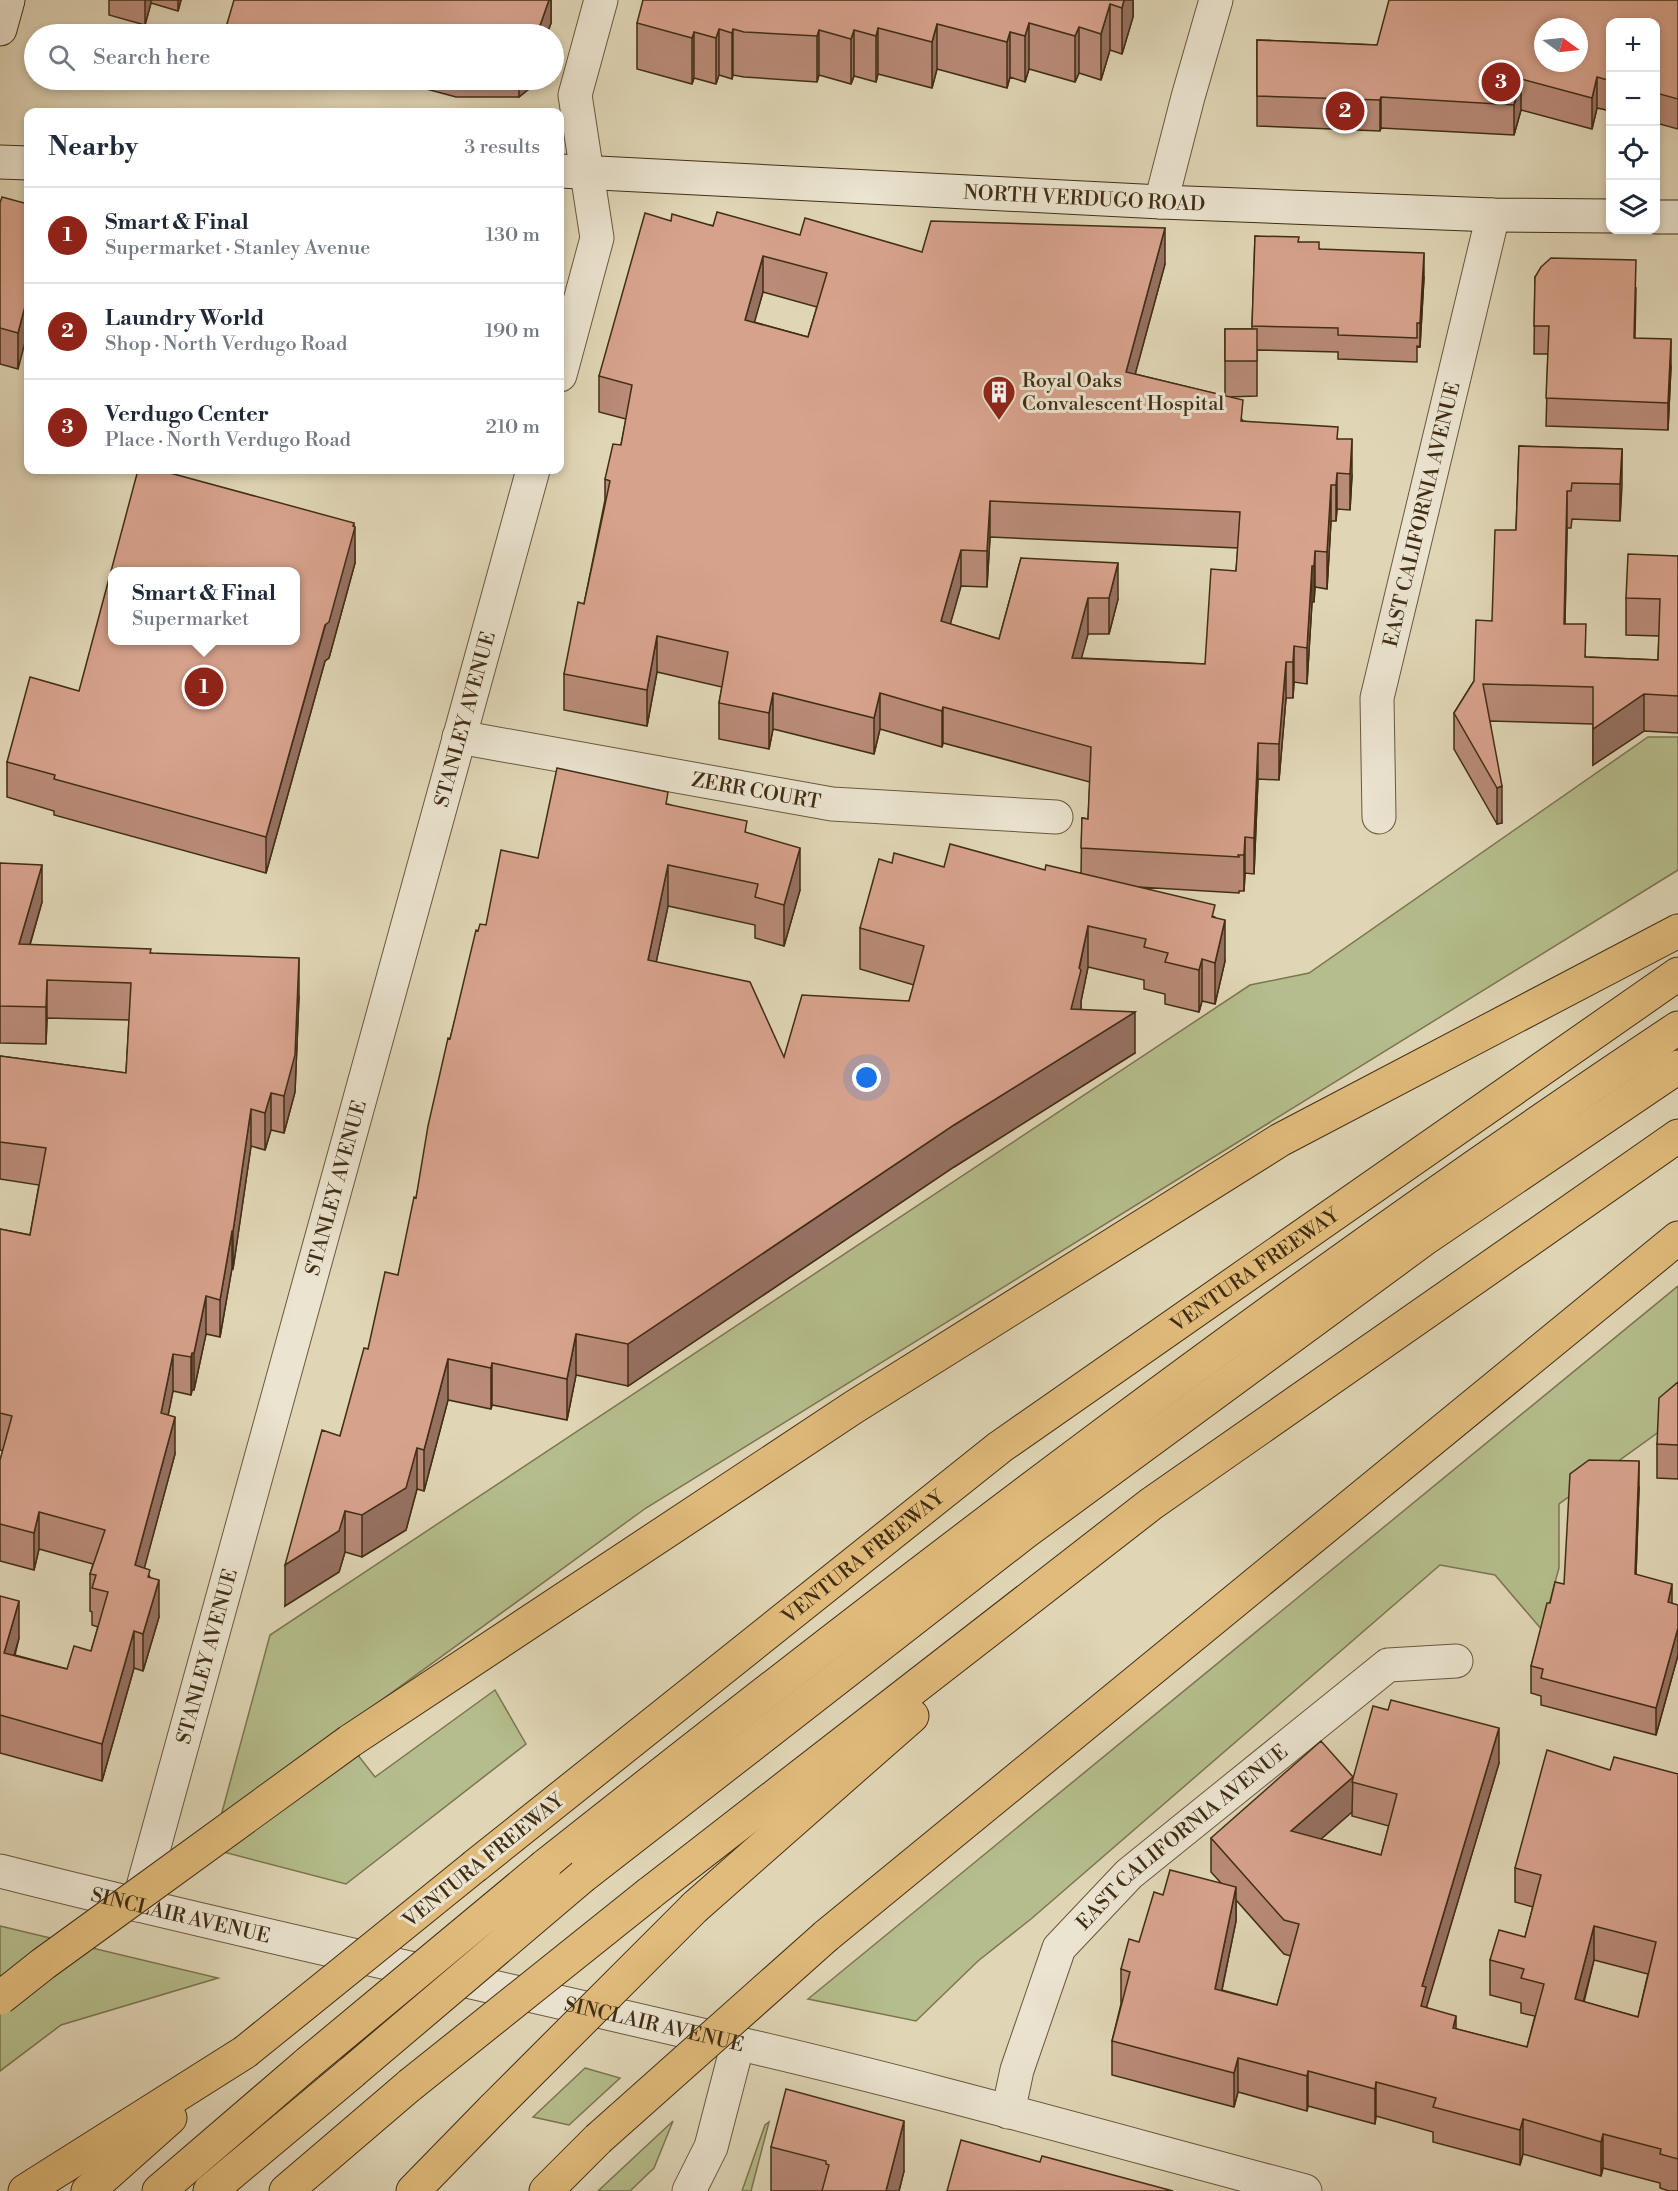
<!DOCTYPE html>
<meta charset="utf-8">
<style>
:root{--surface:#fff;--page:#f2f2f3;--text:#1f2937;--muted:#747a83;--line:#e0e1e3;--accent:#8f2418}
body{margin:0;font-family:"Libre Bodoni",serif;background:var(--page);color:var(--text)}
.controls{position:absolute;right:18px;top:18px;display:grid;overflow:hidden;border-radius:12px;box-shadow:0 3px 9px #0003}
.controls button{width:54px;height:54px;display:grid;place-items:center;padding:0;border:0;border-bottom:2px solid var(--line);background:var(--surface);color:var(--text);font:30px sans-serif}
.compass{position:absolute;left:1534px;top:18px;width:54px;height:54px;border-radius:50%;background:var(--surface);box-shadow:0 3px 9px #0003;rotate:105deg}
.you{position:absolute;left:867px;top:1078px;width:21px;height:21px;margin:-15px;border:4px solid #fff;border-radius:50%;background:#1a73e8;box-shadow:0 0 0 9px #1a73e833}
.badge{display:grid;place-items:center;width:39px;height:39px;border-radius:50%;background:var(--accent);color:#fff;font-size:20px;font-weight:700}
.pin{position:absolute;translate:-50% -50%;border:3px solid #fff;box-shadow:0 2px 6px #0006}
.popup{position:absolute;left:108px;top:567px;width:192px;height:78px;box-sizing:border-box;display:grid;place-content:center;border-radius:12px;background:var(--surface);filter:drop-shadow(0 2px 4px #0005);font-size:20px;white-space:nowrap;color:var(--muted)}
.popup b{font-size:22px;color:var(--text)}
.popup::after{content:'';position:absolute;left:50%;top:100%;margin-left:-12px;border:12px solid transparent;border-top-color:var(--surface)}
.list{margin:0;padding:0;list-style:none}
h2{display:flex;justify-content:space-between;align-items:center;height:78px;margin:0;padding:0 24px;font-size:26px}
h2 small{font-size:20px;font-weight:400;color:var(--muted)}
.list li{display:grid;grid-template-columns:39px 1fr auto;gap:18px;align-items:center;box-sizing:border-box;height:96px;padding:0 24px;border-top:2px solid var(--line)}
.list b{display:block;font-size:22px;white-space:nowrap}
.list p{margin:0;font-size:20px;white-space:nowrap;color:var(--muted)}
.list em{font-size:20px;font-style:normal;color:var(--muted)}
.icon{flex:none;width:33px;height:33px;fill:none;stroke:currentColor;stroke-width:2;stroke-linecap:round;stroke-linejoin:round}
.map{position:relative;flex:none;width:1678px;height:2191px;overflow:hidden}
.search{position:absolute;background:var(--surface);box-shadow:0 3px 9px #0003;left:24px;top:24px;width:540px;height:66px;display:flex;align-items:center;gap:15px;box-sizing:border-box;padding:0 21px;border-radius:33px;color:var(--muted);font-size:22px}
.panel{position:absolute;background:var(--surface);box-shadow:0 3px 9px #0003;left:24px;top:108px;width:540px;height:366px;border-radius:12px}
.map>svg:first-child{display:block}
.green{fill:#b5bd8c;stroke:#7b7650;stroke-width:1.5}
.lines{fill:none;stroke-linecap:round;stroke-linejoin:round}
.street-casing{stroke:#69583d;stroke-width:35}
.secondary-casing{stroke:#412e15;stroke-width:35}
.highway-casing{stroke:#412e15;stroke-width:35}
.street{stroke:#ebe4d0;stroke-width:33}
.secondary{stroke:#ebe4d0;stroke-width:33}
.highway{stroke:#e0bb7b;stroke-width:33}
.highway-bridge-casing{stroke:#412e15;stroke-width:35;stroke-linecap:butt}
.highway-bridge{stroke:#e0bb7b;stroke-width:33}
.wall{fill:#b98b78;stroke:#412e15;stroke-width:1.5;fill-rule:evenodd}
.shaded-wall{fill:#967162;stroke:#412e15;stroke-width:1.5}
.building{fill:#d7a28c;stroke:#412e15;stroke-width:1.5;fill-rule:evenodd}
.labels{text-anchor:middle;stroke-width:6;stroke-linejoin:round;paint-order:stroke}
.street-label{font-size:20px;fill:#412e15;stroke:#ebe4d0}
.poi-label{font-size:20px;fill:#412e15;stroke:#ebe4d0;text-anchor:start}
</style>
<div class="map">
<svg width="1678" height="2191" viewBox="0 0 1678 2191">
<rect width="100%" height="100%" fill="#e0d6b6"/>
<filter id="stains"><feTurbulence type="fractalNoise" baseFrequency=".00333" numOctaves="4"/><feColorMatrix values="0 0 0 0 .2 0 0 0 0 .09 0 0 0 0 .02 0 0 0 .5 -.17"/></filter>
<radialGradient id="worn" r=".72"><stop offset=".6" stop-color="#630" stop-opacity="0"/><stop offset="1" stop-color="#630" stop-opacity=".3"/></radialGradient>
<path class="green" d="M1648,737h30v133l-1032,638 -307,223 36,46 120,-87 31,54 -180,140 -134,-35 58,-214 980,-650 59,-12z
M1678,1286v132l-119,86v64l-17,62 -47,-55 -55,-10 -409,354 -53,42 -62,60 -108,-22z
M0,1926l218,52 -157,47 -61,46z
M585,2068l35,10 -51,47 -36,-8z
M673,2121l-19,47 -24,23h-32z
M769,2122l-18,69h-9l23,-66z"/>
<g class="lines">
<defs>
<g id="street">
<path d="M1161,202l27,-105 28,-97"/>
<path d="M560,375l37,-137 -22,-143 26,-95"/>
<path id="s1" d="M459,737l373,67 224,13"/>
<path id="s2" d="M1379,817l-2,-119 116,-483"/>
<path id="s3" d="M0,1871c244,62 491,114 736,172 191,44 380,98 569,148"/>
<path id="s4" d="M138,1905l395,-1435"/>
<path id="s5" d="M1008,2112l9,-42 42,-122 70,-74 259,-209 68,-4"/>
<path d="M689,2191l22,-44 27,-104"/>
</g>
<g id="secondary">
<path d="M0,29l8,-29"/>
<path d="M0,162l28,1"/>
<path id="s6" d="M560,171l601,31 332,13 117,1"/>
<path d="M1656,217h22"/>
</g>
<g id="highway">
<path d="M350,1741l504,-334 426,-267 398,-209"/>
<path id="s7" d="M475,1866l525,-419 678,-473"/>
<path d="M545,1866c368,-292 742,-578 1133,-838"/>
<path d="M583,1876l441,-343 403,-296 251,-170"/>
<path d="M650,1893l501,-389 527,-368"/>
<path d="M695,1907l217,-191"/>
<path d="M826,1936l852,-698"/>
<path d="M25,2191l220,-139"/>
<path d="M88,2191l82,-73"/>
<path d="M159,2191l149,-128"/>
<path d="M210,2191l142,-119"/>
<path d="M286,2191l124,-106"/>
<path d="M413,2191l81,-83"/>
<path d="M546,2191l52,-52"/>
</g>
</defs>
<use href="#street" class="street-casing"/>
<use href="#secondary" class="secondary-casing"/>
<use href="#highway" class="highway-casing"/>
<use href="#street" class="street"/>
<use href="#secondary" class="secondary"/>
<use href="#highway" class="highway"/>
<defs>
<path id="highway-bridge" d="M0,1998l43,-34 307,-223
M245,2052l230,-186
M308,2063l237,-197
M352,2072l231,-196
M410,2085l240,-192
M494,2108l201,-201
M598,2139l228,-203"/>
</defs>
<use href="#highway-bridge" class="highway-bridge-casing"/>
<use href="#highway-bridge" class="highway-bridge"/>
</g>
<path class="wall" d="M109,0h72l-3,11 -27,-8 -6,22 -36,-10z
M551,0v23l-4,11h-323z
M1133,0v17l-11,37 -12,-4 -9,30 -22,-7 -4,9 -46,-13 -4,13 -15,-5 -3,11 -70,-19 -5,19 -54,-14 -2,8 -22,-6 -3,8 -32,-9 -2,7 -73,-5 -11,-2 -1,4 -13,-4 -3,9 -22,-6 -2,6 -55,-15v-46z
M1678,0v129l-22,-6v-101h-45v89l-14,-3 -5,21 -71,-19 -7,25 -133,-7 -1,3 -123,-5v-86l120,5z
M221,80h64l-2,8 -62,-2z
M393,80h140l-3,8 -11,9h-63z
M0,203l28,1 -10,165 -18,-5z
M671,221l129,14 122,17 243,12 -30,110 90,22v-67h27l3,-93 44,6 20,7 105,28 -4,70 -3,-1v16l-79,-3v-7l-81,-2v46l-30,1 16,24 95,18 14,36 -2,35 -13,-1 -1,12h-5l-4,68 -12,-2 -1,15h-2l-5,82 -13,-2 -1,16h-7l-7,82 -21,-1 -4,95 -9,-1 -1,18h-5v2l-101,-6 77,30 10,44 -10,43 -13,-3 -3,11 -34,-8v-10l-21,-5v-9l-56,-13 -7,34v9l54,43 -181,114 -326,219 -52,-11 -9,45 -75,-15 -1,4 -43,-9 -24,91 -7,-2 -11,41 -44,27 -17,-5 -6,20 -54,34 83,-257 30,-74 18,-77 34,-159 28,-108 8,-6 52,-67 130,-54 79,29 53,57 -16,56 -29,-8v-13l-87,-19 -12,56 128,95 125,-56 5,-16 -54,-16v-41l32,-65 52,4 101,3 36,3 1,-55 6,1 2,-37 -147,-39 -1,4 -62,-18 -6,25 -101,-25 -4,20 -50,-10v-36l3,-16 -65,-15 -10,54 -83,-16v-36l20,-70 21,-104v-21l16,-34 5,-26 -27,-7v-36zM763,292l54,15 -9,30 -54,-15zM990,537l248,11 -2,23 -31,93 -124,-6 7,-24h21l9,-35 -97,-41 -22,81 -49,-15 11,-38 26,1z
M1535,277l101,11 -1,50 36,28 -3,64 -122,-4 2,-72h-14z
M1519,446l103,3 -2,72 -48,-2 -1,9h-4l-2,96 21,33 72,3 1,-24 -33,-1v-37l52,-42v177l-34,-2 -51,34v-41l-103,-3 12,102 -5,1 -43,-75v-36l20,-32 18,-60 24,-91z
M354,527l1,36 -26,95 -4,3 -59,212 -212,-58v-4l-47,-14v-35z
M0,863l42,39 -12,43 121,8 148,43 -4,96 -11,41 -13,-3 -6,20 -14,-4 -18,123 -1,-1 -12,69 -14,-3 -12,56h-2l-1,5 -18,-4 -5,24 7,39 -31,114 6,9 9,40 -16,54 -9,-3 -32,113 -102,-28v-157l19,42 -4,17 52,14 24,-18 7,-24 -6,-2v-13l-2,-1v-37l3,-10 -54,-15 -5,21 -34,-9v-101l3,-9 -3,-1v-221l30,6 9,-50 -39,-6v-123l126,17 3,-53 -82,-2 -1,26 -46,-1z
M1678,1382v97l-21,-1v-34z
M1639,1488l-3,86 36,30 6,1v50l-22,80 -115,-30v-9l-10,-3v-27l19,-63z
M1499,1763l-73,244 30,22 71,18 8,-31 -14,-3v-10l-31,-8v-35l35,-23 8,-30 -18,-5v-34l95,-98 68,4v417h-9l-9,-3v-5l-57,-15 -2,8 -78,-22 -3,11 -87,-23v-10l-57,-16 -1,8 -67,-18 -1,5 -69,-19 -4,15 -122,-32v-34l9,-37v-35l18,-27 24,-47 58,-12 -10,-11v-34l142,-58zM1352,1812v4l37,10 -8,29 -60,-16zM1236,1900l48,54 7,2 -14,49 -55,-15 14,-69zM1594,1960l54,14 -10,43 -54,-15z
M771,2147l133,24 -5,20h-128z"/>
<path class="shaded-wall" d="M145,0h6v3l-6,22z
M178,0h3l-3,11z
M549,0h2v23l-4,11h-10z
M1124,0h9v17l-11,37v-46z
M1110,4v46l-9,30v-46z
M1029,23v46l-4,13v-46z
M937,24v45l-5,19v-46z
M1079,27v46l-4,9v-46z
M878,28v46l-2,8v-46z
M719,29v46l-3,9v-46z
M733,29v46l-1,4v-46z
M819,30v45l-2,7v-46z
M854,30v46l-3,8v-45z
M694,32v46l-2,6v-46z
M1010,32v45l-3,11v-46z
M1597,77v31l-5,21v-31z
M1521,79v31l-7,25v-30z
M519,80h14l-3,8 -11,9z
M1381,97v31l-1,3v-31z
M1165,228v36l-39,144v-36z
M1424,253v24l-4,70v-24z
M763,256v36l-18,64v-36z
M28,295v36l-10,38v-36z
M1671,339v27l-3,64v-27z
M1352,439v36l-2,35v-36z
M1622,449v37l-2,35v-37z
M1337,473v36l-1,12v-36z
M1331,485v36l-4,68v-37z
M1567,491v37l-3,132v-36z
M990,501v36l-3,50v-36z
M354,523v8l1,-4v36l-26,95 -4,3 -59,212v-36z
M961,550v36l-20,71v-36z
M1315,551v36l-1,15v-36z
M1118,563v36l-9,35v-36z
M1312,566v36l-5,82v-36z
M1088,598v36l-16,60v-36z
M657,636v36l-10,54v-36z
M1294,646v36l-1,16v-36z
M1286,662v36l-7,82v-36z
M773,693v36l-4,20v-36z
M880,693v36l-6,25v-36z
M1644,694v37l-51,34v-36z
M943,707v36l-1,4v-36z
M1258,743v36l-4,95v-36z
M1502,786v37l-5,1v-36z
M1245,837v36l-1,18v-36z
M800,848v42l-16,56v-41z
M42,865v37l-23,80v-38z
M668,865v41l-20,95v-41z
M1225,920v41l-10,43v-41z
M1088,926v41l-7,34v11l-10,-3z
M299,958v38l-4,96 -11,41v-37z
M1202,959v42l-3,11v-42z
M47,980v38l-1,26v-37z
M1135,1012v41l-181,114 -326,219v-42l326,-219z
M271,1093v37l-6,20v-37z
M251,1109v37l-18,123v-38z
M232,1231v37l-12,69v-37z
M206,1296v38l-12,56v-37z
M576,1334v41l-9,45v-41z
M192,1353v37l-1,5v-38z
M173,1354v37l-12,59v-37z
M448,1359v41l-24,91v-41z
M492,1363v42l-1,4v-41z
M175,1417v37l-40,149v-38z
M417,1448v41l-11,41 -44,27v-42z
M1639,1461v27l-4,113v-27z
M345,1511v41l-6,20 -54,34v-41z
M39,1512v37l-5,21v-37z
M159,1580v37l-16,54v-37z
M1672,1584v27l-4,-9z
M19,1601v37l-15,52v-37z
M1678,1628v27l-22,80v-27z
M134,1631v37l-32,113v-37z
M1499,1728v35l-73,246 -5,-3 1,-20z
M1353,1777l-1,35 -61,53v-34z
M1236,1887v34l-21,102v-34z
M1594,1926v34l-19,74v-35z
M1456,2016v35l-3,-23z
M1238,2058v34l-4,15v-34z
M1308,2071v35l-1,5v-35z
M1376,2082v34l-1,8v-35z
M1523,2119v35l-3,11v-35z
M904,2121v50l-5,20h-13z
M1603,2134v34l-2,8v-34z"/>
<path class="building" d="M234,0h315l-12,34h-226l-21,-5 -1,5h-65z
M643,0h481l-2,8 -12,-4 -9,30 -22,-7 -4,9 -46,-13 -4,13 -15,-4 -3,10 -70,-18 -5,18 -54,-14 -2,8 -22,-6 -3,9 -32,-9 -2,6 -73,-4 -11,-3 -1,4 -13,-4 -3,9 -22,-6 -2,6 -55,-15z
M1389,0h289v99l-22,-6v-71h-45v59l-14,-4 -5,21 -71,-19 -7,26 -133,-8 -1,3 -123,-4v-56l120,5zM1543,27h36v36h-36z
M2,197l26,7v91l-10,38 -18,-5v-125z
M717,212l83,23 5,-17 117,34 9,-31 234,7 -39,144 117,28 -2,21 97,6 -1,12h15l-2,35 -13,-1 -1,12h-5l-4,67 -12,-1 -1,15h-2l-5,82 -13,-2 -1,16h-7l-7,82 -21,-1 -4,95 -9,-1 -1,18h-6l1,2 -158,-9 1,-30 6,1 3,-72 -148,-40 -1,4 -62,-18 -6,25 -101,-25 -4,20 -50,-10 9,-51 -71,-16 -10,54 -83,-16 14,-72 6,2 26,-123 -5,-2 8,-35 8,1 11,-60 -33,-9 46,-163 26,8 1,-7 41,12zM763,256l64,17 -19,64 -63,-17zM990,501l250,11 -4,59 -25,-2 -6,95 -133,-6 16,-60h21l9,-35 -97,-5 -22,81 -58,-18 20,-71 26,1z
M1255,236l44,1 -1,5h21v7l105,4 -4,70h-3v15l-79,-3v-7l-86,-2z
M1551,258l85,2 -2,78 37,1 -3,64 -122,-5 3,-72h-15l1,-49 6,-10z
M1225,329h32v32h-32z
M1519,446l103,3 -2,35 -48,-1 -1,8h-4l-3,133h22l-1,33 73,3 2,-61 -34,-1 2,-44 50,2v140l-34,-2 -51,35v-42l-110,-3 19,102 -5,2 -43,-75 20,-32 2,-61 16,1 3,-91h21z
M138,470h21l195,53 -1,3 2,1 -26,95 -4,3 -59,212 -212,-58 1,-4 -48,-13 23,-85 49,14zM112,572h184v68h-184z
M557,768l111,24 -2,12 81,17 -2,11 55,16 -16,57 -29,-8 3,-13 -90,-19 -20,95 102,22 34,75 18,-62 107,6 15,-55 -64,-18 19,-69 13,4 2,-10 50,14 6,-23 95,26 1,-5 169,40 -3,12 13,3 -10,43 -13,-4 -3,11 -34,-8 3,-9 -24,-6 2,-8 -58,-13 -9,42 2,2 -10,39 64,3 -181,113 -326,219 -52,-10 -9,45 -75,-16 -1,5 -43,-9 -24,91 -7,-2 -11,40 -44,27 -17,-4 -6,20 -54,34 37,-135 18,6 24,-88 4,1 17,-77 13,3 16,-78 2,1 12,-72 20,-88 2,1 26,-109 2,1 2,-7 6,1 15,-75 37,8z
M0,863l42,2 -23,79 132,5 -1,4 149,5 -4,97 -11,41 -13,-3 -6,20 -14,-4 -18,122h-1l-12,69 -14,-4 -12,57h-2l-1,4 -18,-3 -12,59 14,4 -40,148 15,5 -2,7 11,3 -16,54 -9,-3 -32,113 -102,-29v-119l19,5 -15,52 63,16 7,-23 17,5 17,-59 -16,-4 4,-13 -6,-1 15,-44 -66,-18 -5,21 -34,-9v-64l12,-44 -12,-3v-184l30,6 16,-87 -46,-6v-86l126,17 5,-90 -84,-3 -1,27 -46,-1z
M1678,1382v63l-21,-1 2,-46z
M1589,1460l50,1 -4,113 37,10 -4,18 10,3v23l-22,80 -115,-30 2,-9 -12,-3 16,-63h3l5,-21 9,2 6,-110z
M1391,1700l108,28 -77,258 4,1 -5,19 35,10 -3,12 74,19 17,-63 -23,-6 3,-9 -34,-9 9,-30 26,7 16,-62 -26,-7 32,-118 63,20 4,-13 64,17v385l-18,-5 1,-5 -58,-15 -2,8 -78,-23 -3,11 -87,-23 3,-9 -60,-16 -1,7 -67,-18 -1,5 -69,-18 -4,15 -122,-32 18,-69 -9,-3 8,-30 10,3 15,-50 9,3 7,-25 66,17 -21,102 62,16 22,-81 -15,-4 -73,-82 110,-97 32,36 -62,54 90,24 16,-61 -45,-12 21,-76 15,4zM1594,1926l62,16 -18,75 -63,-18z
M786,2089l118,32 -18,70h-64l7,-26 -3,-1v-3l-55,-14z
M961,2140l79,22 2,-6 131,35h-226z"/>
<defs>
<symbol id="building-pin" viewBox="-11 -11 22 30"><path d="M0 17L-7.5 6A9.5 9.5 0 1 1 7.5 6Z" fill="#8f2418" stroke="#ebe4d0"/><path d="M-4-6H4V6H1V3H-1V6H-4ZM-2.5-4.3h1.7v1.8h-1.7ZM.8-4.3h1.7v1.8H.8ZM-2.5-1h1.7V.8h-1.7ZM.8-1h1.7V.8H.8Z" fill="#fff"/></symbol>
</defs>
<g fill-rule="evenodd">
<use href="#building-pin" x="980" y="373" width="38" height="52"/>
</g>
<g class="labels">
<g class="street-label">
<text dy="7" stroke="none"><textPath href="#s6" startOffset="525">NORTH VERDUGO ROAD</textPath></text>
<text dy="7" stroke="none"><textPath href="#s2" startOffset="308">EAST CALIFORNIA AVENUE</textPath></text>
<text dy="7" stroke="none"><textPath href="#s4" startOffset="1230">STANLEY AVENUE</textPath></text>
<text dy="7" stroke="none"><textPath href="#s1" startOffset="302">ZERR COURT</textPath></text>
<text dy="7" stroke="none"><textPath href="#s4" startOffset="744">STANLEY AVENUE</textPath></text>
<text dy="7" stroke="none"><textPath href="#s7" startOffset="982">VENTURA FREEWAY</textPath></text>
<text dy="7" stroke="none"><textPath href="#s7" startOffset="496">VENTURA FREEWAY</textPath></text>
<text dy="7" stroke="none"><textPath href="#s4" startOffset="258">STANLEY AVENUE</textPath></text>
<text dy="7" stroke="none"><textPath href="#s5" startOffset="338">EAST CALIFORNIA AVENUE</textPath></text>
<text transform="translate(483 1860) rotate(-39)" y="7">VENTURA FREEWAY</text>
<text dy="7" stroke="none"><textPath href="#s3" startOffset="186">SINCLAIR AVENUE</textPath></text>
<text dy="7" stroke="none"><textPath href="#s3" startOffset="672">SINCLAIR AVENUE</textPath></text>
</g>
<g class="poi-label">
<text x="1022" y="387">Royal Oaks<tspan x="1022" dy="23">Convalescent Hospital</tspan></text>
</g>
</g>
<rect width="100%" height="100%" filter="url(#stains)"/>
<rect width="100%" height="100%" fill="url(#worn)"/>
</svg>
<div class="controls">
<button>+</button>
<button>−</button>
<button><svg class="icon" aria-label="locate" viewBox="0 0 24 24"><circle cx="12" cy="12" r="6"/><path d="M12 2v4M12 18v4M2 12h4M18 12h4"/></svg></button>
<button><svg class="icon" aria-label="layers" viewBox="0 0 24 24"><path d="M12 4l9 5-9 5-9-5zM3 14l9 5 9-5"/></svg></button>
</div>
<svg class="compass" viewBox="-18 -18 36 36"><path d="M0-13l5 13h-10z" fill="#e53935"/><path d="M0 13l5-13h-10z" fill="#747a83"/></svg>
<div class="you"></div>
<div class="pin badge" style="left:204px;top:687px">1</div>
<div class="popup"><b>Smart &amp; Final</b>Supermarket</div>
<div class="pin badge" style="left:1345px;top:111px">2</div>
<div class="pin badge" style="left:1501px;top:82px">3</div>
<div class="search"><svg class="icon" aria-label="search" viewBox="0 0 24 24"><circle cx="10" cy="10" r="6"/><path d="M15 15l6 6"/></svg>Search here</div>
<section class="panel">
<h2>Nearby<small>3 results</small></h2>
<ul class="list">
<li><span class="badge">1</span><div><b>Smart &amp; Final</b><p>Supermarket · Stanley Avenue</p></div><em>130 m</em></li>
<li><span class="badge">2</span><div><b>Laundry World</b><p>Shop · North Verdugo Road</p></div><em>190 m</em></li>
<li><span class="badge">3</span><div><b>Verdugo Center</b><p>Place · North Verdugo Road</p></div><em>210 m</em></li>
</ul>
</section>
</div>
